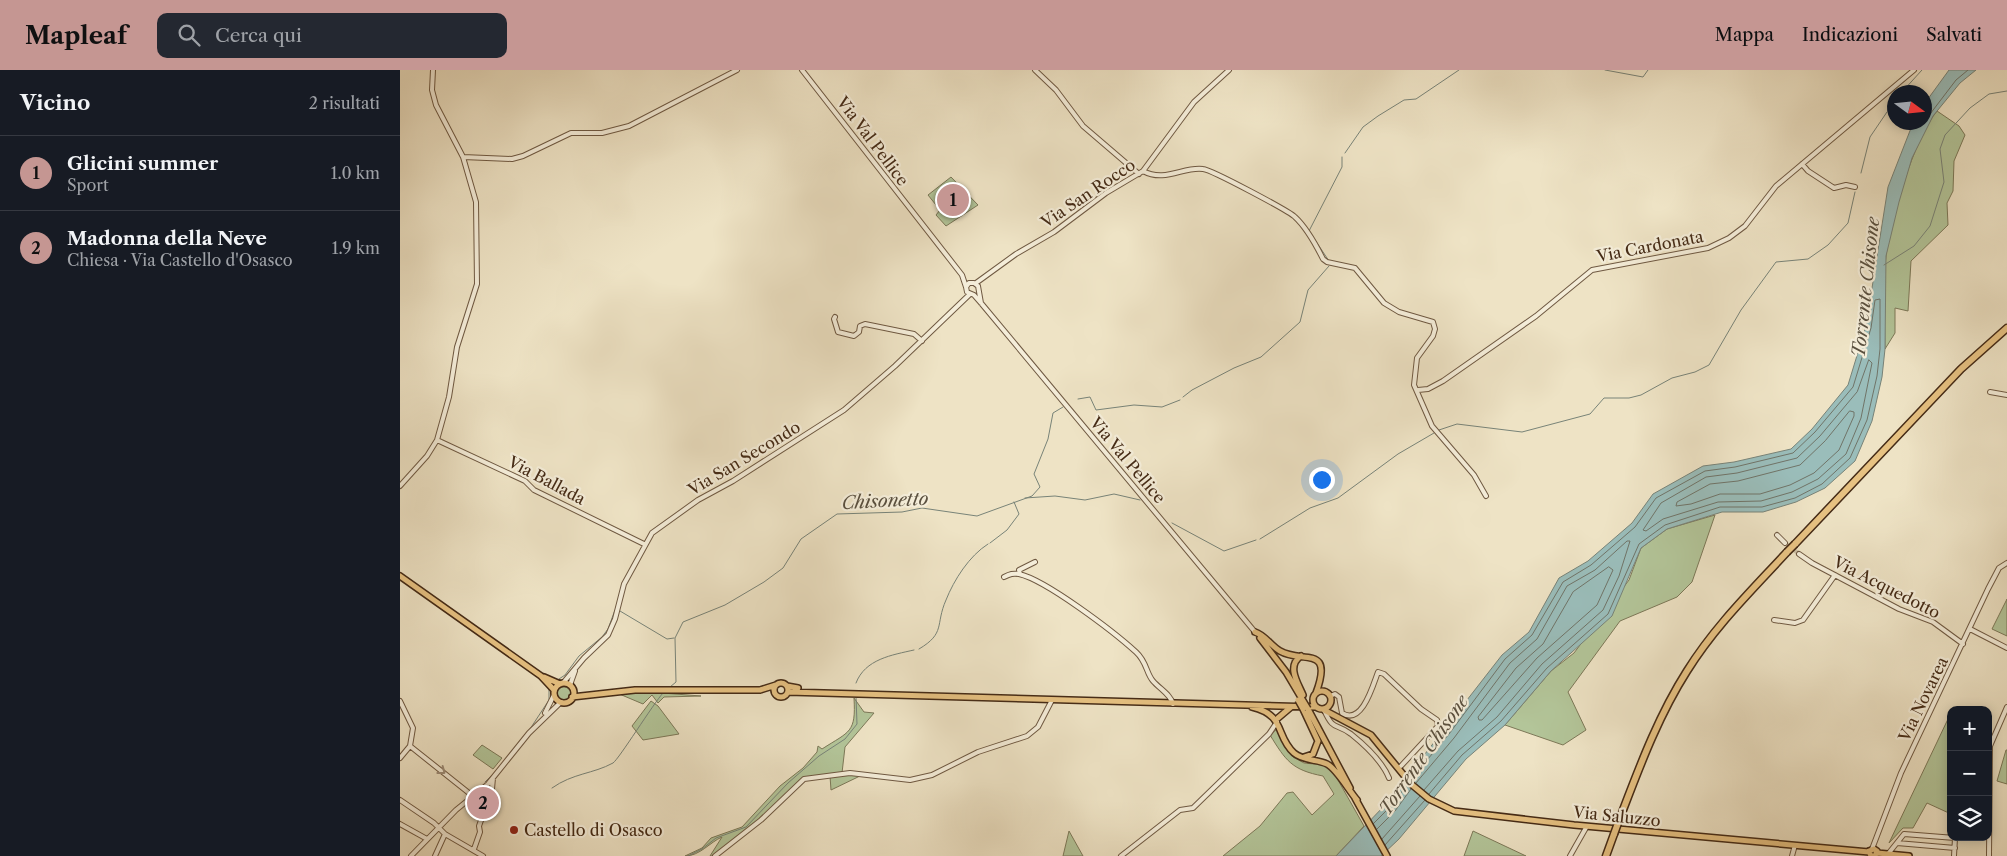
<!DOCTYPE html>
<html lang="it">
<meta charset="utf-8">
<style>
:root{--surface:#171b24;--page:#242831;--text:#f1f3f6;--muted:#9ea1a6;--line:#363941;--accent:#c59692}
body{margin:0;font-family:"Libre Caslon Text",serif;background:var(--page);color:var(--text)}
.controls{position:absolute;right:15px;bottom:15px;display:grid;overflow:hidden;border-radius:10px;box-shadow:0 2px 12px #0003}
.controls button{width:45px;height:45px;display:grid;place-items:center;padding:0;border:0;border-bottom:1px solid var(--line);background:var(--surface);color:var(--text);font:25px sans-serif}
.compass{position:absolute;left:1487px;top:15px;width:45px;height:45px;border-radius:50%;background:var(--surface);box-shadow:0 2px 12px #0003;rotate:105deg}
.you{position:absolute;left:921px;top:409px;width:18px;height:18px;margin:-12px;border:4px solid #fff;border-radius:50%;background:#1a73e8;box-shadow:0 0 0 8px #1a73e833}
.badge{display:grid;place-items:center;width:32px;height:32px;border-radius:50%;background:var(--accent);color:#111;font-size:16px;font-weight:700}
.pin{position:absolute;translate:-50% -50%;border:2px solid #fff;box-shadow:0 1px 5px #0006}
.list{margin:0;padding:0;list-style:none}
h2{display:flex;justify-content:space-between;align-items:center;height:65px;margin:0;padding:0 20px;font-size:21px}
h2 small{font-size:16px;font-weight:400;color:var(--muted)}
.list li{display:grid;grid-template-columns:32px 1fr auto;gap:15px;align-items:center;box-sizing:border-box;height:75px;padding:0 20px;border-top:1px solid var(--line)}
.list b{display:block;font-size:19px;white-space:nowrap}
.list p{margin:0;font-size:16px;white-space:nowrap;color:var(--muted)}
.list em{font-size:16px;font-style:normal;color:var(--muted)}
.icon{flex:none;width:28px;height:28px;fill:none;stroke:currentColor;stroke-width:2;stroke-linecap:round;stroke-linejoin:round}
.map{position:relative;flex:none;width:1607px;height:786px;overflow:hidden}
header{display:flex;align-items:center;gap:30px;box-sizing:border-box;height:70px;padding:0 25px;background:var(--accent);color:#111}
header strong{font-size:24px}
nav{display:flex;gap:28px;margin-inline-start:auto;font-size:18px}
.search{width:350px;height:45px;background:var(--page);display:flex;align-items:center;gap:12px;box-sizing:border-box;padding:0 18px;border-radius:10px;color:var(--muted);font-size:19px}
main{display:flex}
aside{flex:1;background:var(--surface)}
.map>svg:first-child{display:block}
.green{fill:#b3c599;stroke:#7c7858}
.water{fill:#9abdba;stroke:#788378}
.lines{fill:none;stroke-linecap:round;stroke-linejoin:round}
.shore{stroke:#707468;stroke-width:1}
.stream{stroke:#788378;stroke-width:1}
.minor-tunnel{stroke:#ccbea2;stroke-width:4;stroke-dasharray:4 2;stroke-linecap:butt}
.minor-casing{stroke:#6f5942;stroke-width:6}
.major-casing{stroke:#452b16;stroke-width:8}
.highway-casing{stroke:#452b16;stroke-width:9}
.minor{stroke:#f4edd9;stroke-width:4}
.major{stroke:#e7c282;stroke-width:5}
.highway{stroke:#e7c282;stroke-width:6}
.major-bridge-casing{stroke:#452b16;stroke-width:8;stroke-linecap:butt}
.highway-bridge-casing{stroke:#452b16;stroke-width:9;stroke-linecap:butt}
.major-bridge{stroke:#e7c282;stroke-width:5}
.highway-bridge{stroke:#e7c282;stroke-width:6}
.oneway{stroke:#9c8c78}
.poi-dot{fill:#8f2418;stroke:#f4edd9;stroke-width:2}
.labels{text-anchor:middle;stroke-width:4.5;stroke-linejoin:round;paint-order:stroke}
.street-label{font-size:16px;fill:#452b16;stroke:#f4edd9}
.poi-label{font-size:16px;fill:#452b16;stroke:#f4edd9;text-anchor:start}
.water-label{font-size:18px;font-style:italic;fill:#5a503f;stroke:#f4edd9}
</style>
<header>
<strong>Mapleaf</strong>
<div class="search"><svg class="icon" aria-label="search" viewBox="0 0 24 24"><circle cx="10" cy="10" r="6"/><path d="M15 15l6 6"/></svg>Cerca qui</div>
<nav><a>Mappa</a><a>Indicazioni</a><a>Salvati</a></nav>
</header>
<main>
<aside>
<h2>Vicino<small>2 risultati</small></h2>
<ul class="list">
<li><span class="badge">1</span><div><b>Glicini summer</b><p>Sport</p></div><em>1.0 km</em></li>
<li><span class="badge">2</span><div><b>Madonna della Neve</b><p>Chiesa · Via Castello d'Osasco</p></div><em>1.9 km</em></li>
</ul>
</aside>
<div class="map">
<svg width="1607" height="786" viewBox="0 0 1607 786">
<rect width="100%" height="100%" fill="#eee3c5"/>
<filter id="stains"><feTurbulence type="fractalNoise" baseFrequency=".004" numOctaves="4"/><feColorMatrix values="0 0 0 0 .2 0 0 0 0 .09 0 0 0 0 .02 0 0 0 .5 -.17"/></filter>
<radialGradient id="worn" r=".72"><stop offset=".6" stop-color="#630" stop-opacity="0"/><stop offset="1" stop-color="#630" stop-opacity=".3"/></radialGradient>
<path class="green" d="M1537,41l22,15 6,9 -11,26 -1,30 -6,12 1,22 -37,36 -3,50 -13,-3v25l-10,16c0,-30 -3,-63 1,-93 4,-36 28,-117 51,-145z
M551,107l27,28 -32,21 -10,-11 4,-5 -12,-15z
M1315,445l-23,67 -15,15 -57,24 -52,71 18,38 -23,15 -58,-20 46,-54 23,-18 55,-73 12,-32 26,-19z
M1607,529v37l-15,-7z
M157 624a7 7 0 1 1 14 0a7 7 0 1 1-14 0Z
M217,623h45l39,3 -37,1 -6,6 -6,-8 -9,9z
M454,628l10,14 10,1 -29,34 -3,26 -36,4 -20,16 -27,27 -45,36h-4l12,-19c-12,5 -22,19 -37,19l17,-8 9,-10 31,-11 38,-41 23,-18 14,-16 1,-6 4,3c28,-18 34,-16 32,-51z
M251,631l7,5 21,28 -36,6 -11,-14z
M1548,649l3,1v94l-24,-11 -14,25h-10l-14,15z
M877,659l16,28 11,6 20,2 10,8 30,53 -28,30h-113l37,-30 27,-33 6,-1 19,23 22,-21 -11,-18c-31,-6 -37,-15 -53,-41z
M82,675l20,13 -9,11 -20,-14z
M1606,680h1v34l-10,-3z
M451,704l9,2 -29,14 -1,-14z
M669,761l14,25h-20z
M1073,761l53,25h-62z"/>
<path class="water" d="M1549,0h27l-16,13 -27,33 -21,42 -13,44 -13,54 -1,93 -3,28 -10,44 -17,40 -30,27 -29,14 -33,10h-41l-55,17 -26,19 -29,68 -61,55 -46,54 -39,34 -67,80 -18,17h-45l50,-52 116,-149 27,-23 30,-54 29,-17 44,-38 21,-29 50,-28 31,-4 57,-13 21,-20 36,-44 18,-59 22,-139 25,-64 11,-1 1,-19z
M552,133l4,5 3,-2 4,5 -8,6 -8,-9z"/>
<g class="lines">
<path class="shore" d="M1524,52l32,-42 12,-10
M1469,290l3,3 -11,55 -15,36 -28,25 -26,13 -31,9 -43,1 -55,17 -17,12 -3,-1 18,-27 45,-26 31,-4 60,-15 23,-22 37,-44z
M1450,341l4,1v4l-15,34 -25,23 -24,12 -30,9h-40l-29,10 -15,2 1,-4 33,-18 28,-3 62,-16 25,-24z
M1209,497l4,3 -16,35 -60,53 -55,62h-3l-1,-3 38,-49 27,-24 30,-52z
M1011,709l38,-45 56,-75 27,-24 31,-53 28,-17 44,-38 21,-29 49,-27 30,-4 58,-14 22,-21 38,-45 18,-59 4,-28 5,-1v50l-3,27 -10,44 -17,38 -28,26 -27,14 -33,9h-42l-55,18 -26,19 -31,70 -61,54 -46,53 -39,34 -33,39
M1016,713l38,-45 56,-75 27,-24 30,-53 28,-16 32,-29h3l-11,35 -16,34 -61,54 -45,53 -39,34 -34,39
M973,754l17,-17 17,-22
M977,759l18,-18 16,-22
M982,769l38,-43
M985,775l40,-45"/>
<path class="stream" d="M1205,0l38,7 5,-7
M1502,22l20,-22
M1490,38l4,-6
M945,83l18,-26 15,-11 26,-16 12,-1 43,-29
M1461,103l9,-36 17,-25
M909,161l33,-64v-10
M911,164l18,27
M1484,195l30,-19 16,-20 14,-44 -4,-33 5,-14 25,-27 19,-14 18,-3
M783,327l9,-7 42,-22 27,-11 39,-35 8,-32 21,-24
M678,329l12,-2 6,13 38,-5 28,2 18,-7
M1039,360l18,-6 65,8 68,-18 14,-16h25l12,-3 31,-17 23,-6 14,-7 32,-55 35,-48 32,-3 20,-14 20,-22 7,-31
M625,428l30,-2 30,4 29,-6 26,6
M772,453l52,28 32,-11
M860,469l50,-31 28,-10 60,-44 36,-21
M590,473l17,-13 12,-16 -5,-12
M220,541l47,28 7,-1
M519,579c27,-16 16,-24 27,-49 8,-20 23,-44 42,-56
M156,611l9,-6 14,-19 23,-19 6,-8 7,-19
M456,613c9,-24 36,-28 58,-33
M270,617l6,-5 -1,-44 8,-16 42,-17 39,-23 19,-14 18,-29 36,-25 65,-2 20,-4 55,8 55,-20 8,-9 -6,-13 14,-35 5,-26 10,-6
M130,659l19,-29v-11
M85,712l11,-11
M152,718c21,-15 41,-14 61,-25 6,-4 40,-59 50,-70
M288,786l14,-7 14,-11 30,-11 42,-44 31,-27 26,-17 12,-15 -1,-27"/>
<path class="minor-tunnel" d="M1385,473l14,11"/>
<defs>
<path id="minor" d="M402,0l160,205 4,12
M635,0l21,20 27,36 56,48
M63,87l49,2 11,-3 48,-23h31l27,-7 108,-56
M1402,94l6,7 26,17 12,-3 9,2
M743,101c22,12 41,-5 60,-2 9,1 86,42 92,48 12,11 21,28 28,42l4,3 28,6 29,35 15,9 34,10 2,7 -2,7 -16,22 -3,27 18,41 42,49 12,21
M576,213l40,-29 38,-22 52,-39 37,-22 51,-69 35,-32
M581,233l-3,-17 -4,-3h-5l-3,4 1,5 7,3 7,8 274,329
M435,247l-1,2 4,13 16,4 5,-4 1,-6 5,-2 49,10 8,7
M1018,320l10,-1 15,-8 93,-65 56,-46 116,-22 21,-10 16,-12 31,-40 138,-116
M1590,322l17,3
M37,370l88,41 9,9 110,54
M0,416l27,-30 10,-16 12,-43 8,-50 20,-63 -1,-82 -13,-45 -27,-52 -4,-15 1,-20
M1377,465l8,8
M1399,484l13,9 87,46 34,13 30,22
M620,504l-1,-4 16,-8
M604,507c6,-3 9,-4 15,-3 27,6 95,58 117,78 11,10 10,21 17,29 7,8 18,14 20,23
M1374,550l21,3 8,-3 32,-45
M1570,559l37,19
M163,613l21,-25 24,-23 7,-16 9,-35 28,-51 46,-33 35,-19 111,-71 51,-44 74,-71
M170,615l5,-14
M930,626l5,-2 4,3 3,16c20,13 31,-28 36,-41l6,2 37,35 16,11 1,6 -37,40
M0,631l13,27 -3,18
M924,640c10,22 11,12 27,24 15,12 31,27 38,44
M145,643l9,-18
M10,676l64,51
M0,688l10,-12
M0,730l34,23 11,11 -10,22
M0,754l27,15
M45,764l38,22
M1497,773l58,5
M74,779l6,-17 -1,-6 13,-37 1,-11
M1472,779l29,-76 87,-184 11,-21 8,-5
M1488,784l16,-20 51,4 -1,18
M11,786l45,-46 32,-26 41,-51 32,-31
M315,786l46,-36 43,-41 46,-6 60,7 22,-5 46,-23 49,-16 11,-9 14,-27
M721,786l59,-46 13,-2 76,-74 8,-12
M1170,786l17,-30
M1392,786l3,-11
M1589,786l1,-110 17,-39"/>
<path id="major" d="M0,506l141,100 13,14
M855,562c10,3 16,14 25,19 22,13 54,-7 36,42
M860,568l26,34 16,27
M901,586c-15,10 -3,27 2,39
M144,607l16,7
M374 620a7 7 0 1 1 14 0a7 7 0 1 1-14 0Z
M154 623a10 10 0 1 1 20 0a10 10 0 1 1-20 0Z
M387,616l11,2
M913 630a9 9 0 1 1 18 0a9 9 0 1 1-18 0Z
M388,622l527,15
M172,627l63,-7h125l16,-5
M852,637c34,8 23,29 42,46 9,8 23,6 33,11 10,5 22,27 30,36
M903,639l15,32 -5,13 -9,3
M908,639l42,79
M924,640l47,25 40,49 18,15 25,12 120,14 295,27
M878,648l13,-11
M955,728l32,58
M1477,783l32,3
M1471,786l-2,-5 5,-2 3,2 -2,5"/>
<path id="highway" d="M1395,474l166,-175 46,-41
M1218,753c20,-52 39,-105 69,-152 28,-45 65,-81 100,-119
M1206,786l8,-22"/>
</defs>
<use href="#minor" class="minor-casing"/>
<use href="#major" class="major-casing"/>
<use href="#highway" class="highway-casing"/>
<use href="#minor" class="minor"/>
<use href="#major" class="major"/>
<use href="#highway" class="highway"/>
<defs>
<path id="major-bridge" d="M902,629l6,10
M898,630l5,9"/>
<path id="highway-bridge" d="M1387,482l8,-8
M1214,764l4,-11"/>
</defs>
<use href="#major-bridge" class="major-bridge-casing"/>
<use href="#highway-bridge" class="highway-bridge-casing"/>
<use href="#major-bridge" class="major-bridge"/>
<use href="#highway-bridge" class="highway-bridge"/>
</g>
<defs><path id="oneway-chevron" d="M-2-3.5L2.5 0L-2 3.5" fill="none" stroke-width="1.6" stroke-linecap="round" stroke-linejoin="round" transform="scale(1.25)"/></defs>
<use class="oneway" href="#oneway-chevron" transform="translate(42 701) rotate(37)"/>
<circle class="poi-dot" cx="114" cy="760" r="5"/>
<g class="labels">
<g class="street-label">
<text transform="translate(473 71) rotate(53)" y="6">Via Val Pellice</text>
<text transform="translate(688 123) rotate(-34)" y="6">Via San Rocco</text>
<text transform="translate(1250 176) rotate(-11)" y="6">Via Cardonata</text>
<text transform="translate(344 388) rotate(-31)" y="6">Via San Secondo</text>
<text transform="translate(728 390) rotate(50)" y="6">Via Val Pellice</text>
<text transform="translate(147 410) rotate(28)" y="6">Via Ballada</text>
<text transform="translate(1487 517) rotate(27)" y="6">Via Acquedotto</text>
<text transform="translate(1523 629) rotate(-64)" y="6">Via Novarea</text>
<text transform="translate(1217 746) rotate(6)" y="6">Via Saluzzo</text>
</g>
<g class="poi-label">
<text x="124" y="766">Castello di Osasco</text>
</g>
<g class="water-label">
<text transform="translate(1466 217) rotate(-84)" y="6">Torrente Chisone</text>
<text transform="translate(485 431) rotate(-3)" y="6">Chisonetto</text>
<text transform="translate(1024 685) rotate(-55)" y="6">Torrente Chisone</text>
</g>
</g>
<rect width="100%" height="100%" filter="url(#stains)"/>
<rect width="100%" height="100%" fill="url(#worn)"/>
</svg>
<div class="controls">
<button>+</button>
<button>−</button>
<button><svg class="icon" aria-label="layers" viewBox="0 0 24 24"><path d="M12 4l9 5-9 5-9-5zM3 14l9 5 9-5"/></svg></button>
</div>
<svg class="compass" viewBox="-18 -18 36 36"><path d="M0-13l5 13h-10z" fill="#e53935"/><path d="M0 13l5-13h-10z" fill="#9ea1a6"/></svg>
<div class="you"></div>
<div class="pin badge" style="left:553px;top:130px">1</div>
<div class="pin badge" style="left:83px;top:733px">2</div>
</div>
</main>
